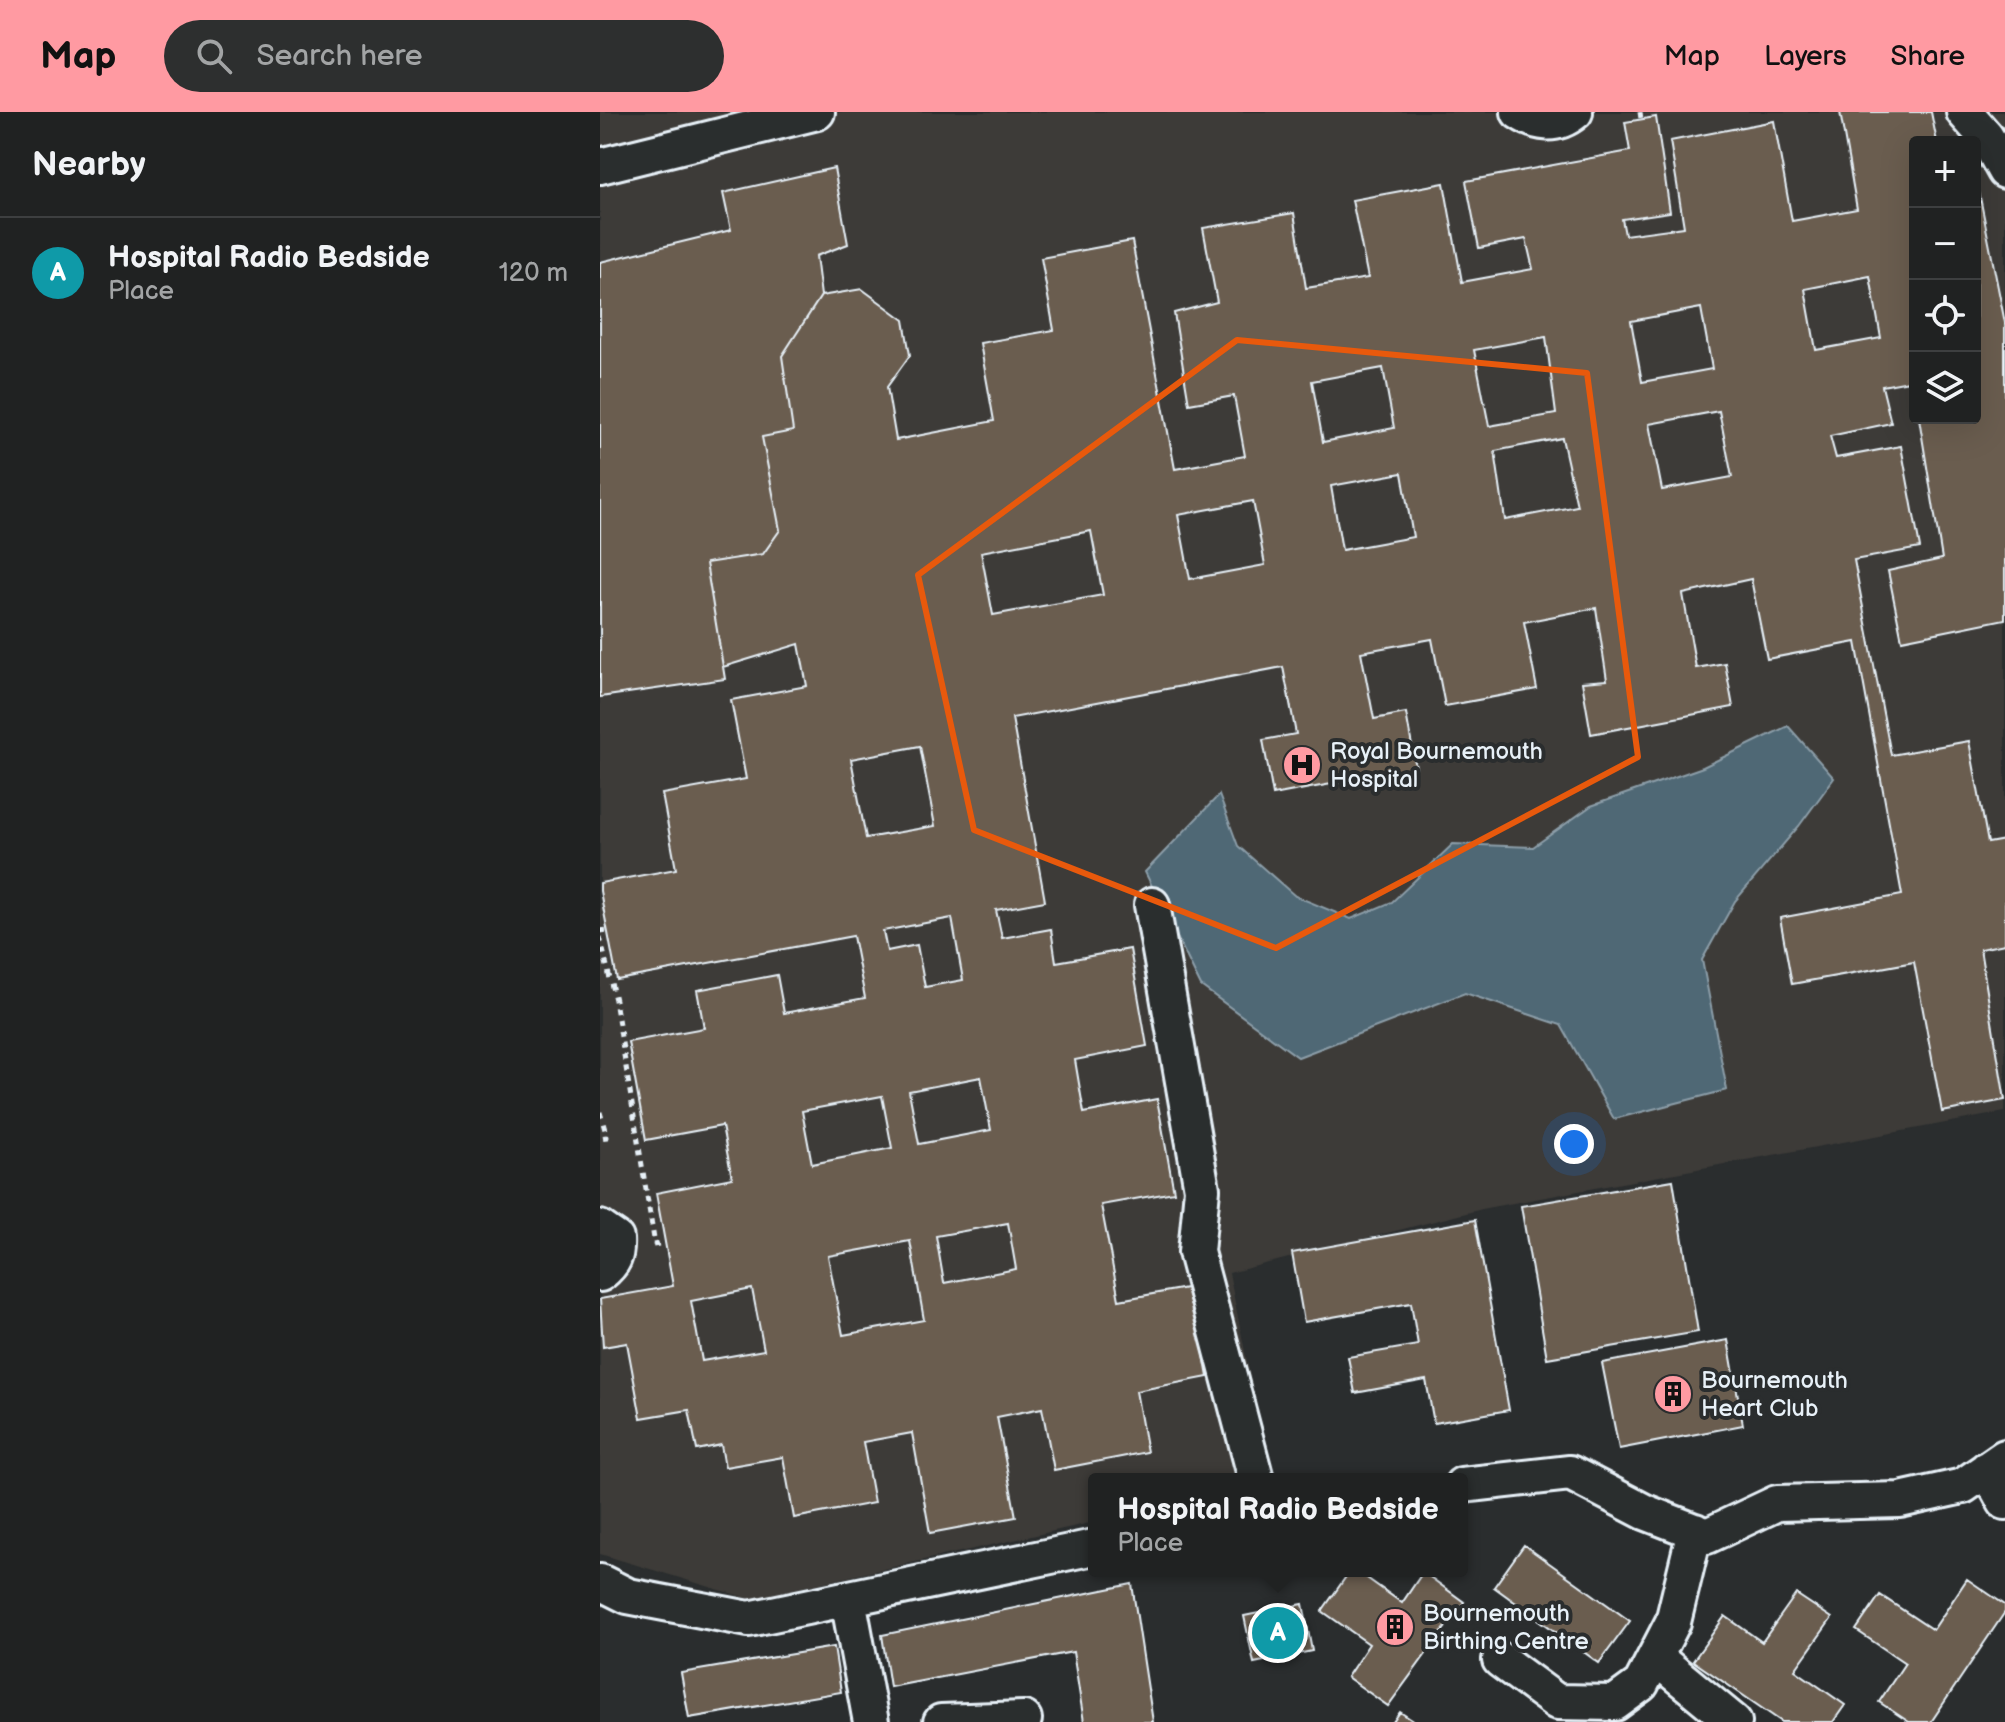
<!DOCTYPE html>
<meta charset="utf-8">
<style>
:root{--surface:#202222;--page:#2d2f2f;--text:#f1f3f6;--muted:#a2a4a5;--line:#3d3f40;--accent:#ff9aa2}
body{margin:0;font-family:"Balsamiq Sans",sans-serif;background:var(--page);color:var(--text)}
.controls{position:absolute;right:24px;top:24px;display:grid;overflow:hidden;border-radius:8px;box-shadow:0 8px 32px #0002}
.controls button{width:72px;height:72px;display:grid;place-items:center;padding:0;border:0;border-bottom:2px solid var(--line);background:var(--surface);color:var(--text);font:40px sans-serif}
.you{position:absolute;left:974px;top:1032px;width:28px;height:28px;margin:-20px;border:6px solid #fff;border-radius:50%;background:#1a73e8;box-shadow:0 0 0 12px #1a73e833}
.badge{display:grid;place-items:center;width:52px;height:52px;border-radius:50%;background:var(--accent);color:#fff;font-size:26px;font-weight:700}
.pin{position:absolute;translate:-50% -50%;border:4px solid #fff;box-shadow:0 2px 8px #0006}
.popup{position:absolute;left:488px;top:1361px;width:380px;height:104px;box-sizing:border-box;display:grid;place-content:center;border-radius:8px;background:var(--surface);filter:drop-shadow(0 2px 6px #0005);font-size:26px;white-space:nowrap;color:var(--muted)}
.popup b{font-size:30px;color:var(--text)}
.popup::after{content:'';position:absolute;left:50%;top:100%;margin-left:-16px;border:16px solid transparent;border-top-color:var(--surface)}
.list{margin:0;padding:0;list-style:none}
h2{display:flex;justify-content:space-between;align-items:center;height:104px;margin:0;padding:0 32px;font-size:34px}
h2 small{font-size:26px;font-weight:400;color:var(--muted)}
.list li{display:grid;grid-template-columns:52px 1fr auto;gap:24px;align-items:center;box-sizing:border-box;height:112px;padding:0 32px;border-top:2px solid var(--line)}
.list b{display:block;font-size:30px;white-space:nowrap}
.list p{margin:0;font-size:26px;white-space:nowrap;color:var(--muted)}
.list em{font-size:26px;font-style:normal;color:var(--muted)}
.icon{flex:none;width:44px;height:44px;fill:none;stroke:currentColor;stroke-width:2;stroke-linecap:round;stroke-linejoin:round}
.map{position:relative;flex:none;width:1405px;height:1610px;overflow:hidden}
header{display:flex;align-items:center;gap:48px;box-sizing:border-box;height:112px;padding:0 40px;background:var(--accent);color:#111}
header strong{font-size:38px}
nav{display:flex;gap:44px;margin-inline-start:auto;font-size:28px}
.search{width:560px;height:72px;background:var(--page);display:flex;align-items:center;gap:20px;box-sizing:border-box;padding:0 28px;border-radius:44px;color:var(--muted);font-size:30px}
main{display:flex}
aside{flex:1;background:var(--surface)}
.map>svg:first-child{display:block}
.built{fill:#3d3b38;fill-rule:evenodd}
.water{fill:#4f6774;stroke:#8c9ea9;stroke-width:2}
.building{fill:#6a5d50;stroke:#e8f1f8;stroke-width:2;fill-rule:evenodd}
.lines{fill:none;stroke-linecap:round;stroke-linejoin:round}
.minor-casing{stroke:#e8f1f8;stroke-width:40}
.path{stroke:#e8f1f8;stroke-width:5;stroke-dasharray:6 6;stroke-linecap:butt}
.minor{stroke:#2a2d2e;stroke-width:34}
.marked{fill:none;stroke:#e8590c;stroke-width:6;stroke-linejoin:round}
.labels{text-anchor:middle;stroke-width:8;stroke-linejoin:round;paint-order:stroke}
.poi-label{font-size:24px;fill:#e8f1f8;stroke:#2a2d2e;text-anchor:start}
</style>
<header>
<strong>Map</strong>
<div class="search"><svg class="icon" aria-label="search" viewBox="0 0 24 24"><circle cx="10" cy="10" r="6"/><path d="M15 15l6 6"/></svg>Search here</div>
<nav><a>Map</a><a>Layers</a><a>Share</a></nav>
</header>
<main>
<aside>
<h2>Nearby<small></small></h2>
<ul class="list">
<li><span class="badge" style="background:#0f9aa8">A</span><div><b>Hospital Radio Bedside</b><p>Place</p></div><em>120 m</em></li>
</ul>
</aside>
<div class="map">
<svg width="1405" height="1610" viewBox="0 0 1405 1610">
<rect width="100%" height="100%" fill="#2a2d2e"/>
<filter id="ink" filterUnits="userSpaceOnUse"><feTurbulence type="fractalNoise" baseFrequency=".0125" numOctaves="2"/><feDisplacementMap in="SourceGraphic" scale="16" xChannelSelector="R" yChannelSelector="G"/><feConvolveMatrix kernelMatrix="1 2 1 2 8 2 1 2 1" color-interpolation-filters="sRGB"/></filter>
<g filter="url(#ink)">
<path class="built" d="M0,0h1405v1000l-519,96 -257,65 42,206h-177v43l-344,77 -150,-45zM1315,30h60v276h-60z"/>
<path class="water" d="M1188,614l46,52 -35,48 -64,75 -33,59 25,130 -113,29 -53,-94 -96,-32 -167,64 -97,-71 -56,-114 74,-77 19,51 57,50 56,23 41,-17 61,-58 80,3 58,-41 112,-39z"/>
<path class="building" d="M1240,0h91l6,30h-22v247l-1,-9 -32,6 9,37 -61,13 6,22 65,-12 19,102 -66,12 37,195 78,-14 19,102 17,-3v104l-25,5 25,151 -63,12 -28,-150 -122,22 -12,-66 122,-23 -46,-253 -89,17 -16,-80 -68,15 13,74 29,-5 8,44 -142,27 -9,-52 25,-2 -11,-72 -72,14 13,67 -92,17 -13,-67 -71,13 13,67 32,-6 10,55 -143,27 -10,-55 33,-6 -13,-67 -271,51 33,183 -49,9 6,28 49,-9 5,33 74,-13 17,97 -72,14 9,53 73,-14 17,93 -73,13 18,95 73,-13 16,90 -72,14 11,61 -93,18 -12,-62 -45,9 19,100 -86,16 -18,-100 -49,9 11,61 -80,15 -11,-61 -58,10 -4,-22 -24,5 -8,-40 -48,8 -14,-75 -24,4 -3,-48 73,-13 -17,-93 76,-15 -10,-52 -76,14 -18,-98 76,-14 -7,-38 80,-15 7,38 81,-15 -12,-62 -236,44 -17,-89v-8l76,-14 -14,-75 84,-15 -15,-79 76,-14 -8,-42 -76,23 -17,-104 57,-9 17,-24 -18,-93 31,-6 -11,-75 39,-60 41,-7 42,31 6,35 -23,32 9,53 98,-19 -14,-78 74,-13 -13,-72 91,-17 43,228 70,-13 -11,-60 -45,8 -15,-91 43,-11 -14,-74 91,-15 12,75 62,-10 -16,-78 92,-17 18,99 71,-13 -7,-30 -47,9 -13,-67 164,-30 -5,-29 31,-5 14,95 -48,7 3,16 59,-8 -14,-86 104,-20 18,100 65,-12zM1270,164l11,62 -65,12 -11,-61zM1101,196l11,61 -70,13 -11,-61zM946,225l10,77 -67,12 -15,-76zM783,256l11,60 -71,14 -11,-61zM1119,299l13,66 -70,13 -13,-66zM962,326l15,68 -72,14 -10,-69zM802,361l11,64 -71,13 -11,-64zM653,389l12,64 -75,14 -12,-64zM491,419l12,64 -110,20 -12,-63zM320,634l15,80 -69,12 -15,-79zM352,806l11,62 -38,7 -8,-42 -30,6 -4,-20zM381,965l10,53 -72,14 -10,-53zM282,984l10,52 -80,16 -10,-53zM408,1111l8,46 -72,14 -8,-47zM310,1129l14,79 -81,15 -15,-79zM152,1177l12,61 -62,11 -11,-60z
M234,56l14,76 -32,12 5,40 -39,60 11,75 -31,6 18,93 -17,24 -57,9 19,116 -125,18v-435l131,-32 -8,-37z
M1376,65l29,146v296l-103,21 -14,-69 54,-12 -23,-141h56z
M1073,1068l25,152 -151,26 -26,-152z
M875,1108l34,190 -75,13 -8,-43 -71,13 -7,-36 70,-12 -7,-42 -107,19 -12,-69z
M1128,1228l15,85 -124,24 -17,-86z
M924,1433l106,76 -31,42 -105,-76z
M750,1459h7l45,32 21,-31 41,30 -76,104 -41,-29 22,-33 -47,-33z
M1367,1467l38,26v7l-74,110h-22l-30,-20 26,-39 -49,-33 24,-35 53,35z
M532,1472l21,138h-69l-11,-70 -183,35 -8,-52z
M1196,1482l36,24 -37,52 50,35 -12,17h-51l-89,-61 32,-45 37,26z
M703,1492l9,47 -58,12 -10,-47z
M234,1535l7,45 -152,26 -8,-45z
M800,1600l15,10h-22z"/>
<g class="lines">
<defs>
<path id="minor" d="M919,0c19,13 38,15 56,0
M1364,0l22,25 19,34
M0,54l217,-54
M552,793l50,284 -6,63 60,227
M0,1116l16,11c1,17 -2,24 -16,35
M1387,1357l18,33
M862,1373l108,-12 75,39 62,24 70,-33 123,-3 63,-14 42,-29
M0,1470l28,14 121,23 345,-72
M248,1487l23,123
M1055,1545l79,65
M900,1548l57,42 58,1 26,-19 32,-62 22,-91
M341,1610l83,-3"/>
</defs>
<use href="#minor" class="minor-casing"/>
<path class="path" d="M1040,0l1,7
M0,819l7,-1
M0,825l15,63 40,245
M0,1000l7,25 -7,1
M53,1133l12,-2"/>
<use href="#minor" class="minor"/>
</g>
</g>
<path class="marked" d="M637,228l350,33 51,384 -362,191 -302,-118 -56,-255z"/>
<defs>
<symbol id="hospital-disc" viewBox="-11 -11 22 22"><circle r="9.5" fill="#ff9aa2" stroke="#2a2d2e"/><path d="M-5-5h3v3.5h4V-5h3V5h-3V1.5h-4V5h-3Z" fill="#111"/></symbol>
<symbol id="building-disc" viewBox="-11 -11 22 22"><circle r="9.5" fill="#ff9aa2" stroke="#2a2d2e"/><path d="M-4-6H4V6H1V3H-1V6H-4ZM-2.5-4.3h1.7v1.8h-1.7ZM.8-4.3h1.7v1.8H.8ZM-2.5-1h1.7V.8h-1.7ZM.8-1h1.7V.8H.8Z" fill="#111"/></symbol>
</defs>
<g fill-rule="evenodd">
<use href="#hospital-disc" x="680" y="631" width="44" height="44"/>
<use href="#building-disc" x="1051" y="1260" width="44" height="44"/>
<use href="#building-disc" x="773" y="1493" width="44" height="44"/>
</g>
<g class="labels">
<g class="poi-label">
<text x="730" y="647">Royal Bournemouth<tspan x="730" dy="28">Hospital</tspan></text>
<text x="1101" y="1276">Bournemouth<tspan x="1101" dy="28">Heart Club</tspan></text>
<text x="823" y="1509">Bournemouth<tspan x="823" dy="28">Birthing Centre</tspan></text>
</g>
</g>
</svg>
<div class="controls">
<button>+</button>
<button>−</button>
<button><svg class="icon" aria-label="locate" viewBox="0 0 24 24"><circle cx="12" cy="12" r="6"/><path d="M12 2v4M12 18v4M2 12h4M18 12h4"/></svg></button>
<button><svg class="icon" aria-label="layers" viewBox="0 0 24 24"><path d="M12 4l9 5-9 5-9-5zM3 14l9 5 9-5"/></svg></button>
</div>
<div class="you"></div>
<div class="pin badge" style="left:678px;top:1521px;background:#0f9aa8">A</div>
<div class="popup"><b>Hospital Radio Bedside</b>Place</div>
</div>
</main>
